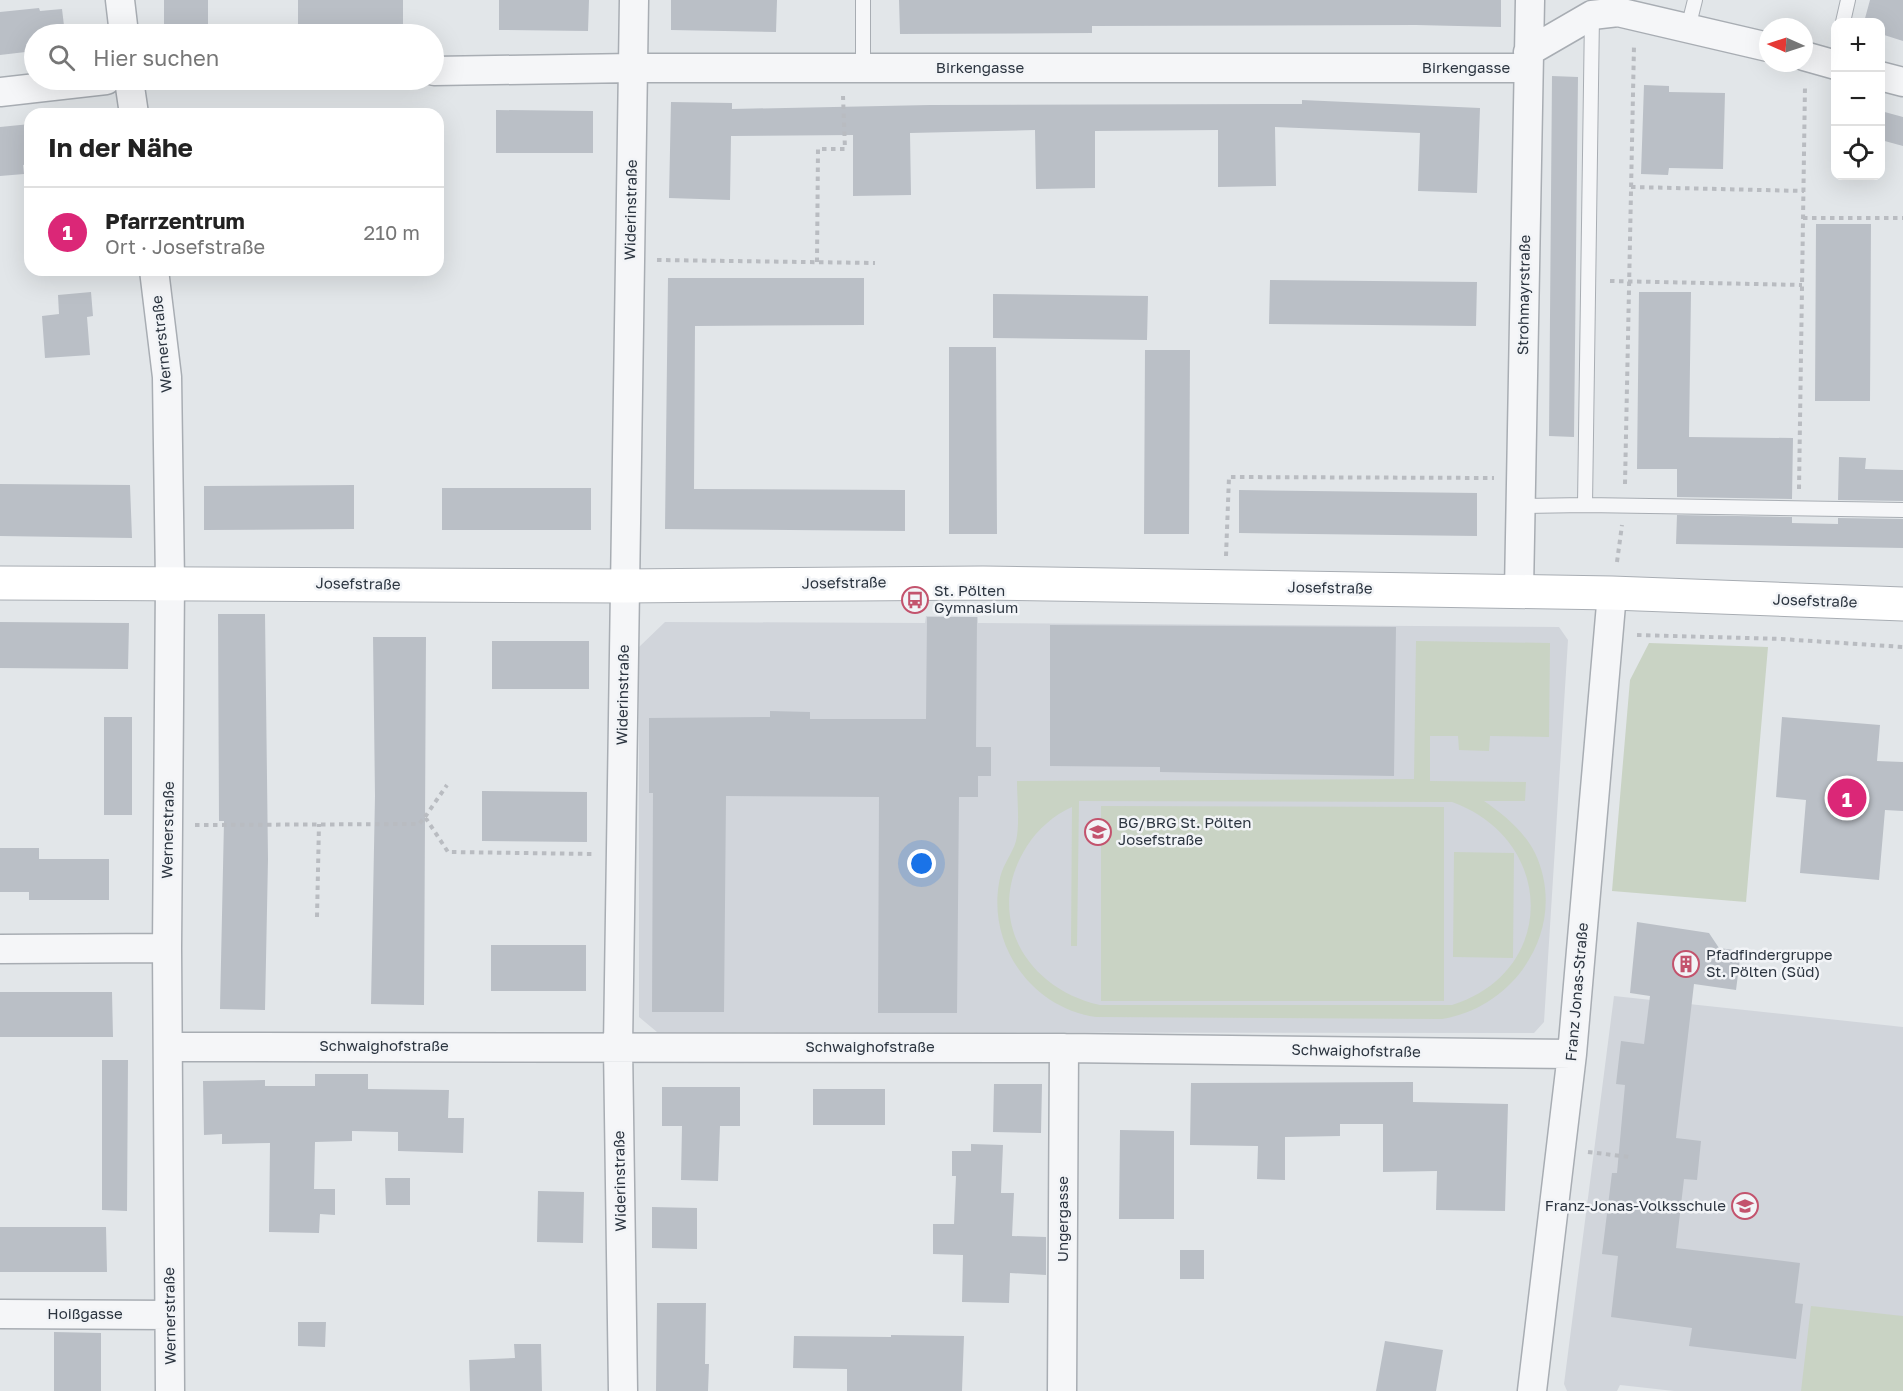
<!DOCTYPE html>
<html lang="de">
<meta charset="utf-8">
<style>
:root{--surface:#fff;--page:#f6f6f6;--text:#222;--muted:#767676;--line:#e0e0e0;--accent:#db2777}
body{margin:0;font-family:"Golos Text",sans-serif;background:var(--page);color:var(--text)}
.controls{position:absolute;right:18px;top:18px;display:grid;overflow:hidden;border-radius:12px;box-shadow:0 6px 24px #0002}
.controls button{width:54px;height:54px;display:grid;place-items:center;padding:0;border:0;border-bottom:2px solid var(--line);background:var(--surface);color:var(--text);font:30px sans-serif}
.compass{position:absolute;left:1759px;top:18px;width:54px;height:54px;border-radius:50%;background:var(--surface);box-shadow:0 6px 24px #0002;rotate:273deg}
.you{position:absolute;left:922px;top:864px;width:21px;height:21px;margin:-15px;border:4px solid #fff;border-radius:50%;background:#1a73e8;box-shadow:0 0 0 9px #1a73e833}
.badge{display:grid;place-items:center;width:39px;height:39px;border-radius:50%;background:var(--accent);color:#fff;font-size:20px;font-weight:700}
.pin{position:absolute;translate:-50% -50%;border:3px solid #fff;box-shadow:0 2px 6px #0006}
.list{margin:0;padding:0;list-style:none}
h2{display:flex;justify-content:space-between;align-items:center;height:78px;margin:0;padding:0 24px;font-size:26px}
h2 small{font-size:20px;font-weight:400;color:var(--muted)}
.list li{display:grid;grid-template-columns:39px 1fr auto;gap:18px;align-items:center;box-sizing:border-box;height:90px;padding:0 24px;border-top:2px solid var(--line)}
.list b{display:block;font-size:22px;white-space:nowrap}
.list p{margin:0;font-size:20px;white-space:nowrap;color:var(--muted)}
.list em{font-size:20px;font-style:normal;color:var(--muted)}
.icon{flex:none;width:33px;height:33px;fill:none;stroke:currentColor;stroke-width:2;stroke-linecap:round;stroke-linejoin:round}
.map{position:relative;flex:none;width:1903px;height:1391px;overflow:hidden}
.search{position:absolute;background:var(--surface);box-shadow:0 6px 24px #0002;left:24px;top:24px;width:420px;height:66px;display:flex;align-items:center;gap:15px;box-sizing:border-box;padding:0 21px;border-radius:33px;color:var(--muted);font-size:22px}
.panel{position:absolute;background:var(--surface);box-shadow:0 6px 24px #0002;left:24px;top:108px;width:420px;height:168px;border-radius:18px}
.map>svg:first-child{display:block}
.built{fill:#d1d5db}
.green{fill:#c9d3c4;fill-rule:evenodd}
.building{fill:#babfc6}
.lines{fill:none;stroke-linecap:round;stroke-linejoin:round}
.lane-casing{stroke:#a8adb3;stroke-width:16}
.street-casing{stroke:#a8adb3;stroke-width:31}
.secondary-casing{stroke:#a8adb3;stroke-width:35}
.path{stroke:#b9bcc1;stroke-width:4;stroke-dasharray:4.5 4.5;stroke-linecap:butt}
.lane{stroke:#f5f6f8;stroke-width:14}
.street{stroke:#f5f6f8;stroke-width:28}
.secondary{stroke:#fff;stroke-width:33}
.labels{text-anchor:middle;stroke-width:5;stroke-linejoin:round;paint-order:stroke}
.street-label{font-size:15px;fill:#2c3540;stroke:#f2f4f7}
.poi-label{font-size:15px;fill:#2c3540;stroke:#f2f4f7;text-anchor:start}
</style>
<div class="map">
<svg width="1903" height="1391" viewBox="0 0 1903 1391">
<rect width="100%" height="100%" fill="#e2e6e9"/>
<path class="built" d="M926,616l52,1v6l581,4 9,13 -24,382 -10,11 -877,-1 -18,-15v-370l26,-25 260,1z
M1614,996l289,31v364h-229l-54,-6 -3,6h-50l-3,-7z"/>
<path class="green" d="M1416,641l134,2 -1,94 -59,-1 -1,15 -30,-1 -1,-14h-28v45l96,1 -1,19h-41c19,13 40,30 51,52 34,72 -17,154 -93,166l-346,-2c-64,-9 -108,-71 -97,-134 2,-17 13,-28 17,-42 4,-16 1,-44 1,-60l397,-2zM1079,801l373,1c103,37 107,169 0,203h-352c-75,-17 -117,-90 -73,-159 11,-17 27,-31 45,-39l-1,139h6z
M1649,643l119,4 -22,255 -134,-11 18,-211z
M1101,806l343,1v194h-343z
M1454,852l60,1 -1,105 -60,-1z
M1811,1306l92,10v75h-102z"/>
<path class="building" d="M164,0h44v34h-44z
M298,0h105v31l-105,1z
M499,0h90l-1,31 -89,-1z
M671,0h106l-1,32 -105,-2z
M899,0h602v27l-85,-2 -324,1v7l-192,1z
M1870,0h33v41l-22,-7v-12h-17z
M39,8l1,3 22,-2 3,25h-31v17l-34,4v-43z
M1552,76l26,1 -4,360 -25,-1z
M1644,85l25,1v6l56,1 -2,76 -54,-1 -1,7 -27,-1z
M1302,100l178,8 -3,85 -59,-2 2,-58 -145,-6 1,59 -58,1v-57l-123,1v57l-59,1 -1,-59 -125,3 1,62 -58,1v-61l-122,1 -1,64 -61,-2 2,-96 61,1v6l198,-4 372,-1z
M496,110l97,1v42h-97z
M1881,111l22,6v29l-22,-6z
M30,124v40l-7,1 1,9 -24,2v-49z
M1816,224h55l-1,177h-55z
M668,278h196v47l-169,1 -1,163 211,1v41l-240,-2z
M1270,280l207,2 -1,44 -207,-2z
M91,292l2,24 -6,1 3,38 -45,3 -3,-42 17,-2 -1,-19z
M1639,292h52l-2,145 104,1 -1,61 -115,-2v-28h-40z
M993,294l155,2 -1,44 -154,-2z
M949,347h47l1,187h-48z
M1145,350h45l-1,184h-45z
M1839,457l27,1 -1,11 38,1v31l-65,-1z
M0,484l130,1 2,53 -132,-2z
M354,485v44l-150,1v-44z
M442,488h149v42h-149z
M1239,490l238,3v43l-238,-3z
M1677,515l115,2v6l46,1v-6l65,1v29l-227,-4z
M218,614h47l3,245 -3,151 -45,-1 4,-188h-5z
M927,617h50l-1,130h15v29h-13v21h-19l-2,216h-79l1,-216 -153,-1 -2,216h-72l1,-219h-4v-75l121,-1v-6l40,1v7h116z
M0,622l129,1 -1,46 -128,-1z
M1050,625l346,2 -2,149 -234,-4v-5l-110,-1z
M373,637h53l-2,368 -53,-1 4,-208z
M492,641h97v48h-97z
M104,717h28v98h-28z
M1782,717l98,8 -3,36 26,1v49l-18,-1 -6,70 -79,-7 6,-73 -30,-3z
M482,791l105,1v50l-105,-1z
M0,848h39v11h70v41h-80v-8h-29z
M1637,922l72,11 10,15 22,3 -5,39 -42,-6 -18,154 25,3 -4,39 -13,-1 -8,69 124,15 -5,40 8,1 -7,55 -107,-13 3,-18 -81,-11 7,-61 -16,-2 10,-81h5l8,-88 -9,-1 5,-43 23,3 6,-48 -20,-3z
M491,945h95v46h-95z
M0,992h112l1,45h-113z
M102,1060h26l-1,151 -25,-1z
M315,1074h53v15l81,1 -1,28h16l-1,35 -65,-2v-19l-46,-1v10l-37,1 -1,47h21v26l-15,-1 -1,19 -50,-1 1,-89 -48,1v-10l-18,1 -1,-54 62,-1v6h50z
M1413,1082v20l95,2 -3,107 -69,-1 1,-39 -54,1v-48h-43v12l-55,1v43l-28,-1 1,-33 -68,-1 1,-62z
M994,1084h48l-1,49 -48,-1z
M662,1087h78v39h-20l-2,55 -37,-1 1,-54h-20z
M813,1089h72v36h-72z
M1120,1130l54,1v88h-55z
M971,1144l32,1 -2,48h13l-2,43 34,1v38l-36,-2 -1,30 -47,-1 1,-47 -30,-1v-30h21l2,-48h-4v-25h19z
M385,1178h25v27h-24z
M538,1191l46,1 -1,51 -46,-1z
M652,1207l45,1v41l-45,-1z
M0,1227h106l1,45h-107z
M1180,1250h24v29h-24z
M657,1303h49l-1,61h4l-1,27h-52z
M298,1322h28l-1,25 -27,-1z
M54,1332l47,1v58h-47z
M891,1335l73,1 -2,55h-115v-22l-54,-1 1,-32 97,1z
M1385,1341l58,9 -7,41h-60z
M514,1344h27l1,47h-72l-1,-31 46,-2z"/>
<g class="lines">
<defs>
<path id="lane" d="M863,0v68
M1592,15l-7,490 318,5
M1843,22l5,-22
M1688,28l7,-28
M1521,506l64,-1"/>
<path id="street" d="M120,0l4,34
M1528,52l64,-37 26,-3 150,35
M1804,56l32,9
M434,71l199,-3h894
M1880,76l23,6
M129,80l5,34
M0,92l106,-12
M154,270l13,107 3,205 -3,366 3,443
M1519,591l11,-591
M0,949l167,-1
M168,1047l896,1 508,6
M0,1314l169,1
M623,1391l-5,-345 16,-1046
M1062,1391l2,-343
M1532,1391l40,-337 40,-461"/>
<path id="secondary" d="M0,583l624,3 359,-3 629,10 291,11"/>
</defs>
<use href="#lane" class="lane-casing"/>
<use href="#street" class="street-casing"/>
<use href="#secondary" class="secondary-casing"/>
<path class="path" d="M1631,187l173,4
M1803,218h100
M657,260l218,3
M817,262l1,-113h27l-2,-53
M1610,281l192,4
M1625,484l9,-439
M1799,489l6,-403
M1226,556l3,-79 265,1
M1617,562l5,-37
M1637,635l144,4 122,8
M425,817l22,-32
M195,825l224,-1 6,-7 23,35 144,2
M317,917l2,-93
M1588,1152l42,5"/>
<use href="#lane" class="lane"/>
<use href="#street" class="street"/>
<use href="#secondary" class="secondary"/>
</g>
<defs>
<symbol id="bus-ring" viewBox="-11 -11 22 22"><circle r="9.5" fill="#f2f4f7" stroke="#c3536d" stroke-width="1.5"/><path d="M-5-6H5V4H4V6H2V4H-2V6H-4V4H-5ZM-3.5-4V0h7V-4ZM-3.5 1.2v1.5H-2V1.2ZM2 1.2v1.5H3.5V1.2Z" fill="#c3536d"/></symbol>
<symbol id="school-ring" viewBox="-11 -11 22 22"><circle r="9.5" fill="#f2f4f7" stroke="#c3536d" stroke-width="1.5"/><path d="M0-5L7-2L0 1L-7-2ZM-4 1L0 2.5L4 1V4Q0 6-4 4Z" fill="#c3536d"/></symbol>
<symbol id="building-ring" viewBox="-11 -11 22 22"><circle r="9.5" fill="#f2f4f7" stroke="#c3536d" stroke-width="1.5"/><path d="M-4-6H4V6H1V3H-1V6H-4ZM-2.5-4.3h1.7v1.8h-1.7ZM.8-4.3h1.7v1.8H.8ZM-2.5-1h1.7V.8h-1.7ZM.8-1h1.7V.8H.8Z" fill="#c3536d"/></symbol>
</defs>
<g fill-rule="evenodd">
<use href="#bus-ring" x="900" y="585" width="30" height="30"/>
<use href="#school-ring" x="1083" y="817" width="30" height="30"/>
<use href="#building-ring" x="1671" y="949" width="30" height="30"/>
<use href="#school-ring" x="1730" y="1191" width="30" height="30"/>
</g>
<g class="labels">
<g class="street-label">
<text x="980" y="73">Birkengasse</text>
<text x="1466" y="73">Birkengasse</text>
<text transform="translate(631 210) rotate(-89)" y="5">Widerinstraße</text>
<text transform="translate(1524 295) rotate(-89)" y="5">Strohmayrstraße</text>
<text transform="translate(162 344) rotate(-96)" y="5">Wernerstraße</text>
<text transform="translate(844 583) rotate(-1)" y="5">Josefstraße</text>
<text transform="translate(358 584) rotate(1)" y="5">Josefstraße</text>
<text transform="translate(1330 588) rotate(1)" y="5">Josefstraße</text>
<text transform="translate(1815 601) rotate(2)" y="5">Josefstraße</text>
<text transform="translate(623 695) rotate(-89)" y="5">Widerinstraße</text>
<text transform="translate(168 830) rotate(-89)" y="5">Wernerstraße</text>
<text transform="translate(1577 992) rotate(-85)" y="5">Franz Jonas-Straße</text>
<text x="384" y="1051">Schwaighofstraße</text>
<text x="870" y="1052">Schwaighofstraße</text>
<text transform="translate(1356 1051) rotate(1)" y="5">Schwaighofstraße</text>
<text transform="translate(620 1181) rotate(-91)" y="5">Widerinstraße</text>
<text transform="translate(1063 1219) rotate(-90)" y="5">Ungergasse</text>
<text x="85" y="1319">Hoißgasse</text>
<text transform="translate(170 1316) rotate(-91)" y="5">Wernerstraße</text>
</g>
<g class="poi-label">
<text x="934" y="596">St. Pölten<tspan x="934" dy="17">Gymnasium</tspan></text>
<text x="1118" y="828">BG/BRG St. Pölten<tspan x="1118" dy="17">Josefstraße</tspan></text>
<text x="1706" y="960">Pfadfindergruppe<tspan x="1706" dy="17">St. Pölten (Süd)</tspan></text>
<text x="1726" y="1211" text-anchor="end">Franz-Jonas-Volksschule</text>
</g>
</g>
</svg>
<div class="controls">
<button>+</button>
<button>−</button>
<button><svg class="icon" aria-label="locate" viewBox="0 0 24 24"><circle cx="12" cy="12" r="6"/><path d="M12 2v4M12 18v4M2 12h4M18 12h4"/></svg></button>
</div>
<svg class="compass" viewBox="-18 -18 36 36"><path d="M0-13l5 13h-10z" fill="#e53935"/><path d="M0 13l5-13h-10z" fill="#767676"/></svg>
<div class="you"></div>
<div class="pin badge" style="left:1847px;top:798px">1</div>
<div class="search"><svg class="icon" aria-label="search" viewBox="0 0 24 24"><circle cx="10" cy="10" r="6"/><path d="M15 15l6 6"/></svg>Hier suchen</div>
<section class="panel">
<h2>In der Nähe<small></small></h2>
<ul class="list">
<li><span class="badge">1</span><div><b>Pfarrzentrum</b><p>Ort · Josefstraße</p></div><em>210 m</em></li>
</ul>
</section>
</div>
